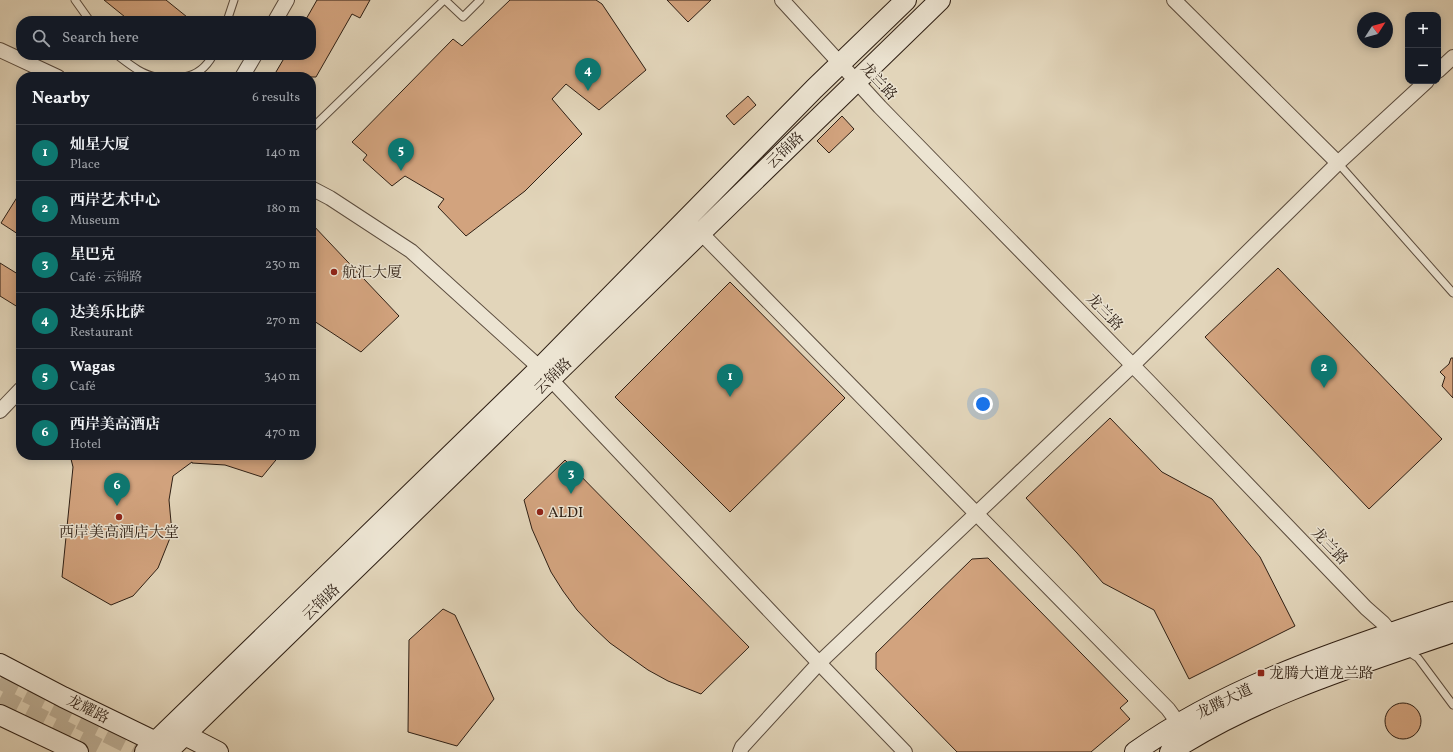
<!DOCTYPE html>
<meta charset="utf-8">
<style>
:root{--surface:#171b24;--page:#242831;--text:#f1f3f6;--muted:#9ea1a6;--line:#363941;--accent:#0f766e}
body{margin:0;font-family:Vollkorn,"Noto Serif SC",serif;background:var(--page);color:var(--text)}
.controls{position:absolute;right:12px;top:12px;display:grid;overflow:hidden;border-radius:8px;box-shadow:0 2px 10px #0003}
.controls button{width:36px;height:36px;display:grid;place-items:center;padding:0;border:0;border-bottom:1px solid var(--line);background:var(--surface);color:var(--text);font:20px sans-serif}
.compass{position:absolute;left:1357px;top:12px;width:36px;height:36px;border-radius:50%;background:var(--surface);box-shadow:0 2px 10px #0003;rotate:54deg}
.you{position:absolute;left:983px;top:404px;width:14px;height:14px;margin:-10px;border:3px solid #fff;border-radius:50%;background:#1a73e8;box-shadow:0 0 0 6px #1a73e833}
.badge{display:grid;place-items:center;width:26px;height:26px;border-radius:50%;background:var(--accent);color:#fff;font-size:13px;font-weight:700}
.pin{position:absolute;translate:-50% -33px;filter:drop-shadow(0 1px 2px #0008)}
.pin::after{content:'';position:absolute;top:21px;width:14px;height:12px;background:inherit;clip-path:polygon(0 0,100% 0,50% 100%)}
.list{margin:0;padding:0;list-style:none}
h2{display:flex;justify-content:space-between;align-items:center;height:52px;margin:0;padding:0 16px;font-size:17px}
h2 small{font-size:13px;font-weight:400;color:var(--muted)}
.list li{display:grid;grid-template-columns:26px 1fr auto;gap:12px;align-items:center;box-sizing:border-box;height:56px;padding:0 16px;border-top:1px solid var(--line)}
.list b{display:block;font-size:15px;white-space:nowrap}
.list p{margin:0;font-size:13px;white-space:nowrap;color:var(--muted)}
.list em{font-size:13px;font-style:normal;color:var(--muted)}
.icon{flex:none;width:22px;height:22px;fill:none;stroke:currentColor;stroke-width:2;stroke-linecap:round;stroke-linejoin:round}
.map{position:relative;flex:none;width:1453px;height:752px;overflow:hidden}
.search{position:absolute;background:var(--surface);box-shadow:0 2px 10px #0003;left:16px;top:16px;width:300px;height:44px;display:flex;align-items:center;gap:10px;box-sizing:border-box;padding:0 14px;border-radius:16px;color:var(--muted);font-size:15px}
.panel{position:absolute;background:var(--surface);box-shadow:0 2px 10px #0003;left:16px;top:72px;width:300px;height:388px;border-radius:16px}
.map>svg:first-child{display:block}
.building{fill:#d2a37e;stroke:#2e1f14}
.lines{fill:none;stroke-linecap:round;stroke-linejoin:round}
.secondary-tunnel{stroke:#beb199;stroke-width:20;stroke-dasharray:20 10;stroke-linecap:butt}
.service-casing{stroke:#5b4c3e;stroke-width:9}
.minor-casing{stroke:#5b4c3e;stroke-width:16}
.secondary-casing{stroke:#2e1f14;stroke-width:22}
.service{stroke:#ece4d2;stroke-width:7}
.minor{stroke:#ece4d2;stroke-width:14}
.secondary{stroke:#ece4d2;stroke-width:20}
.poi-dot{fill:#8f2418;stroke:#ece4d2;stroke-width:1.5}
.labels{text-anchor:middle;stroke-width:3;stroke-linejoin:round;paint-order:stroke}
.street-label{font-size:15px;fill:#2e1f14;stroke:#ece4d2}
.poi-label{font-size:15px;fill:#2e1f14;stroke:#ece4d2;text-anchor:start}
</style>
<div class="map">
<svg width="1453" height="752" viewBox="0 0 1453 752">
<rect width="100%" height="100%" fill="#e2d5ba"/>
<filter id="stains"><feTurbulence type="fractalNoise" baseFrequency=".005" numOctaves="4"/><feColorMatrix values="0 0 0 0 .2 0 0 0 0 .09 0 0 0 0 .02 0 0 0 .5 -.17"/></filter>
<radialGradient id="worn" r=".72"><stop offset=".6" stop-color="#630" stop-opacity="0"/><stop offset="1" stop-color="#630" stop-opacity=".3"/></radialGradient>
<path class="building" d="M104,0h62l26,21h-62z
M317,0h53l-10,18 -8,-4 -36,63h-43l13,-22h25v-34h-6z
M510,0h86l6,4 44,66 -47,40 -33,-26 -14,15 30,35 -57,57 -59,45 -28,-29 6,-8 -39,-23 -13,10 -29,-26 4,-5 -15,-13 101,-103 9,7z
M667,0h44l-23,22z
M748,96l8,9 -22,20 -8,-9z
M842,116l12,13 -25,24 -12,-12z
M21,191v45l-20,-13z
M311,223l88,93 -38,36 -50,-33z
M0,263l21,13v33l-21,-13z
M1278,268l164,171 -73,70 -164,-172z
M730,282l115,116 -115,114 -115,-115z
M1451,358h2v40l-11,-12 3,-9 -5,-5 9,-8z
M1110,418l52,54 50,27 48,58 35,69 -106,53 -35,-69 -51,-27 -26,-30 -51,-55z
M70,455h210l-18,22 -37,-12 -33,-2v-1l-19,14 -4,24 3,33 -14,35 -25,28 -22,9 -49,-28 11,-110z
M565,460l184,187 -48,47 -33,-13 -20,-11 -38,-27 -17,-16 -16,-17 -14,-19 -12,-19 -19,-43 -8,-29z
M988,558l140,143 -8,7 10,11 -39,33h-134l-81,-83v-16l96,-94z
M443,609l12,6 39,84 -37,47 -49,-14 1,-92z
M1385 721a18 18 0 1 1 36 0a18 18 0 1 1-36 0Z"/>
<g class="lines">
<path class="secondary-tunnel" d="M0,679l145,73
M0,698l106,54"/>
<defs>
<path id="service" d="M75,0l15,21
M445,0l18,17 17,-17
M227,21l7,-21
M117,55c12,9 25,20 40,22
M184,77c13,-2 23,-11 29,-22
M311,129l133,-129
M1338,163l115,130
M1407,651l11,7 35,47"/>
<path id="minor" d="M782,0l98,107 270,276 216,225 17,15 14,17
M1174,0l164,163
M275,21l12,-21
M0,50l58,27
M1438,71l15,-14
M242,77l13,-22
M311,188l19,10 81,53 129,117 279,295 86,89
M701,233l467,476 11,15
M0,411l21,-22
M740,752l2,-5 77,-84 314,-298 205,-202 89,-82"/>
<path id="secondary" d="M0,664l63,33 103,50
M0,715l78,37
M185,735l33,17
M145,752l395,-384 274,-279 92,-89
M167,752l773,-752
M1135,752c95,-68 209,-103 318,-140
M1170,752c86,-56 187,-87 283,-120"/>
</defs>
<use href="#service" class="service-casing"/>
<use href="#minor" class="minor-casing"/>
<use href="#secondary" class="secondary-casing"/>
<use href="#service" class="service"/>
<use href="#minor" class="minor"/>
<use href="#secondary" class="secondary"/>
</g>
<g class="poi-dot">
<circle cx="334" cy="272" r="4"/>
<circle cx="540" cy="512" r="4"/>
<circle cx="119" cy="517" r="4"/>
<rect x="1257" y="669" width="8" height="8" rx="2"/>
</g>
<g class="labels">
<g class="street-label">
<text transform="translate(879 81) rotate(47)" y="5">龙兰路</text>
<text transform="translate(785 150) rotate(-44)" y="5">云锦路</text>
<text transform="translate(1105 312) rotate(46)" y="5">龙兰路</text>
<text transform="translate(553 376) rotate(-44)" y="5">云锦路</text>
<text transform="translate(1330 546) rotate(46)" y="5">龙兰路</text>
<text transform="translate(321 602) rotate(-44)" y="5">云锦路</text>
<text transform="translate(1224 701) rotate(-26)" y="5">龙腾大道</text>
<text transform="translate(88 709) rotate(27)" y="5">龙耀路</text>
</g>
<g class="poi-label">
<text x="342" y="277">航汇大厦</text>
<text x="548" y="517">ALDI</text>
<text x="119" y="537" text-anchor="middle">西岸美高酒店大堂</text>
<text x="1269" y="678">龙腾大道龙兰路</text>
</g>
</g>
<rect width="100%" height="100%" filter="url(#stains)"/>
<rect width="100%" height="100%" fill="url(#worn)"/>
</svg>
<div class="controls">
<button>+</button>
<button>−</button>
</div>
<svg class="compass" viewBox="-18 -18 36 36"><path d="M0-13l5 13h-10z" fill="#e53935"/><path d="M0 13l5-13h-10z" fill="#9ea1a6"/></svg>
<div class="you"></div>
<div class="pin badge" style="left:730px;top:397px">1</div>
<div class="pin badge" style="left:1324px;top:388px">2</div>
<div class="pin badge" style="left:571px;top:494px">3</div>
<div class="pin badge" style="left:588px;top:91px">4</div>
<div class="pin badge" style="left:401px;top:171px">5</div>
<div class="pin badge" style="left:117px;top:506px">6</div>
<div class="search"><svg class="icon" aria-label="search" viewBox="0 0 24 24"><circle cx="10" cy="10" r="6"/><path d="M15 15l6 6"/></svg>Search here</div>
<section class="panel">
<h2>Nearby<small>6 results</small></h2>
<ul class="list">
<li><span class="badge">1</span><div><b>灿星大厦</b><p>Place</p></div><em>140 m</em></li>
<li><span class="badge">2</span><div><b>西岸艺术中心</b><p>Museum</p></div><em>180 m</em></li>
<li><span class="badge">3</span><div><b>星巴克</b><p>Café · 云锦路</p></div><em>230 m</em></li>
<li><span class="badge">4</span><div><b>达美乐比萨</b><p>Restaurant</p></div><em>270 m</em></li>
<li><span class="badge">5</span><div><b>Wagas</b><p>Café</p></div><em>340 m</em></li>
<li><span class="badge">6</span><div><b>西岸美高酒店</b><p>Hotel</p></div><em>470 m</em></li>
</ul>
</section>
</div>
